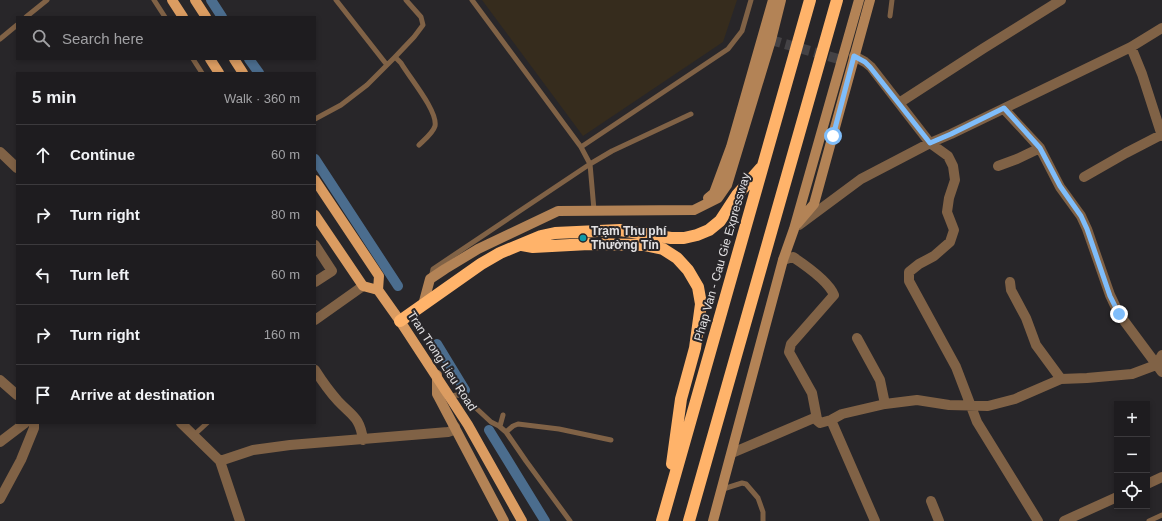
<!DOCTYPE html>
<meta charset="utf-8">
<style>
:root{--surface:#1e1c1f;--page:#2b292c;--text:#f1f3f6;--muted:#a1a1a4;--line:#3c3a3d}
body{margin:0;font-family:Arial,sans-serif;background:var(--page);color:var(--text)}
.controls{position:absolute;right:12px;bottom:12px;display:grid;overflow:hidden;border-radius:0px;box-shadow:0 2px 6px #0003}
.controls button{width:36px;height:36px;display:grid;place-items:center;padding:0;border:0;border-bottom:1px solid var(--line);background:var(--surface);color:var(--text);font:20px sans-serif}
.stop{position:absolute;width:12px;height:12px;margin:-9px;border:3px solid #7fbdfa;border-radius:50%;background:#fff}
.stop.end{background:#7fbdfa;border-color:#fff;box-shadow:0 1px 4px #0008}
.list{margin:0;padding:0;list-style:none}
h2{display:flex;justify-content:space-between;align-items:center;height:52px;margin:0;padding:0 16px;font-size:17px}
h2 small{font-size:13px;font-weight:400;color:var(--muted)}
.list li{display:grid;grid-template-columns:26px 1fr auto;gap:12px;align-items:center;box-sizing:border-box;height:60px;padding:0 16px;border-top:1px solid var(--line)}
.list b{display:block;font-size:15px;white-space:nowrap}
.list em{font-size:13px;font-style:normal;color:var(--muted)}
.icon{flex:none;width:22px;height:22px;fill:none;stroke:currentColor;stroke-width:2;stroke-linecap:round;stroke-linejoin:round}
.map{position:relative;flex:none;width:1162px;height:521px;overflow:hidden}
.search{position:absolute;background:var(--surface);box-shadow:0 2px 6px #0003;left:16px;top:16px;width:300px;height:44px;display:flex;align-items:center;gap:10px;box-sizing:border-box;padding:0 14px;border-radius:0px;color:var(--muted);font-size:15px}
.panel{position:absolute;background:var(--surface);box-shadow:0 2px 6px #0003;left:16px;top:72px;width:300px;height:352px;border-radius:0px}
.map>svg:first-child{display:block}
.industrial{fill:#362c1d}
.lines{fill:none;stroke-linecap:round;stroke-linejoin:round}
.canal{stroke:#4b6d8e;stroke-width:10}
.secondary-tunnel{stroke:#444245;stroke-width:10;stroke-dasharray:10 5;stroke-linecap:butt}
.lane{stroke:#806246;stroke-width:5}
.street{stroke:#806246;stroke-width:10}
.secondary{stroke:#b38356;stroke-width:10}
.primary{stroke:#db9c61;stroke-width:10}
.highway{stroke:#ffb36a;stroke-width:12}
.route{stroke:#7fbdfa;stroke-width:5}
.culture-dot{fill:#0f9aa8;stroke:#282629;stroke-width:1.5}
.labels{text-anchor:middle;stroke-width:4;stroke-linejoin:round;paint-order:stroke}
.poi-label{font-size:12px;font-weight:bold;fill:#e2e1e3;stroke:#282629;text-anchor:start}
.street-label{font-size:12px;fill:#e2e1e3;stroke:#282629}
</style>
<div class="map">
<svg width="1162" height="521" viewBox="0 0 1162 521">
<rect width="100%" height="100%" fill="#282629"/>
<path class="industrial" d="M482,0h255l-14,42 -140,94z"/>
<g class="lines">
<path class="canal" d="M211,0l11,17
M249,59l10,14
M315,159l83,127
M437,344l28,46
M489,430l56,91"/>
<path class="secondary-tunnel" d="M771,40l71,20"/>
<path class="lane" d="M154,0l11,17
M336,0l51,65
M472,0l109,147 147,-98 14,-18 9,-31
M890,16l2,-16
M26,17l21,-17
M0,39l17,-14
M395,57l19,-20 9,-12 -2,-8 -15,-17
M193,59l9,14
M315,119l26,-14 26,-20 28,-28 6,6c8,14 37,48 34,63 -2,7 -11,14 -16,19
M581,147l9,17 4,46
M431,278l2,-9 157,-105 22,-13 79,-37
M450,396l7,-1 6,1 28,26 8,4 7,6 20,29 44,60
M500,426l3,-11
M506,432l7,-6 5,-2 41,5 52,11
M194,435l13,-12
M723,489l19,-6 4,1 12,14 5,14v9
M1149,521l13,-6"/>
<path class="street" d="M1131,47l11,27 20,62
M854,56l11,6 6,5 59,76 18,13 5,10 2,14 -6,18 -2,14 7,18 -4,12 -16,14 -15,8 -10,8v9l47,86 21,55 61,99
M899,103l85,-55 77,-48
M1004,109l36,39 20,39 21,29 6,13 23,66 9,19 43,58
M0,152l17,16
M998,166l19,-7 23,-11
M1084,177l42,-24 35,-18
M799,225l62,-46 69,-36 21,-9 180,-87 31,-19
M315,245l17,26 -17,11
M783,260l10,-3c12,8 36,25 41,38l-43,49 -2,8 23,41 5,26
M1010,282l1,8 15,28 10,27 25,34
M315,320l48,-34
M857,338l23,42 5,24
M315,370c7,11 14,21 23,31 14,15 22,16 25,39
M0,380l17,15
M831,420l44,101
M181,423l39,38 20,60
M0,442l25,-19
M732,453l82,-35 6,5 11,-3 11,-6 43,-10 32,-4 32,5 39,1 27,-7 46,-20 26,-1 45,-4 24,-9 6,-10
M220,461l33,-11 37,-5 158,-13 3,-1 4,-4
M1147,484l15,-7
M0,499l21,-39 13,-32v-5
M931,501l8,20
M1064,521l53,-24"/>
<path class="secondary" d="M708,198l6,-5 17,-46 42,-147
M797,224l17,-20 56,-204
M423,305l7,-26 15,-10 33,-20 80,-38 136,-1 24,-12 9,-13 44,-145 10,-40
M437,375v19l67,127
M713,521l70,-261 11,-31 65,-229"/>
<path class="primary" d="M172,0l11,17
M195,0l11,17
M210,59l9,14
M234,59l9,14
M315,180l64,96 -1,14
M315,215l48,71 15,4 22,31 68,104 54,96"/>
<path class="highway" d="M522,245l11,2 56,-3 55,1 19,4 14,9 11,12 10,17 3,17 -6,44 -14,51 -9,65
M400,321l81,-57 19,-11 41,-17 14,-3 65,-3 51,8h13l13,-3 12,-5 11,-9 17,-26 24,-27
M662,521l148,-521
M689,521l148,-521"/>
</g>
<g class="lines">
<path class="route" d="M833,136l21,-80 11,6 5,5 60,76 21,-9 53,-26 36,40 20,38 21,30 6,13 23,67 9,18"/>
</g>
<circle class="culture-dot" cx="583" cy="238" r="4"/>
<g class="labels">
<g class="poi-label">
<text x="591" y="235">Trạm Thu phí<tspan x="591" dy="14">Thường Tín</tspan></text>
</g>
<g class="street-label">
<text transform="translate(722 257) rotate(-74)" y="4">Phap Van - Cau Gie Expressway</text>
<text transform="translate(442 361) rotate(57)" y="4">Tran Trong Lieu Road</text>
</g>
</g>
</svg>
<div class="controls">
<button>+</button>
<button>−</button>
<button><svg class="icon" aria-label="locate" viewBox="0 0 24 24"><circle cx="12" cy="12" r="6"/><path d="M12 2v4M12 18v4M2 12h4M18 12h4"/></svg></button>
</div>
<div class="stop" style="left:833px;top:136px"></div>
<div class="stop end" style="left:1119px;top:314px"></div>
<div class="search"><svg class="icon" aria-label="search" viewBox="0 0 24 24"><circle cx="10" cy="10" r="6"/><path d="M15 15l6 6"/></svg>Search here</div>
<section class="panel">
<h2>5 min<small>Walk · 360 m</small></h2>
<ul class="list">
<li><svg class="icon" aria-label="ahead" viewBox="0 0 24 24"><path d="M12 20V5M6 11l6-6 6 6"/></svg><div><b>Continue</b></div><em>60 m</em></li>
<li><svg class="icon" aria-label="right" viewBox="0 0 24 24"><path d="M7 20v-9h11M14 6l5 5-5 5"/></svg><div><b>Turn right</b></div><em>80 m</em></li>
<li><svg class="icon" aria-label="left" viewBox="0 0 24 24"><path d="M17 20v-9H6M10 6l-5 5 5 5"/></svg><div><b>Turn left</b></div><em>60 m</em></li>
<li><svg class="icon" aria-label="right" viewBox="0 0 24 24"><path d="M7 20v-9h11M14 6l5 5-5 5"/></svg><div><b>Turn right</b></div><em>160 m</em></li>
<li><svg class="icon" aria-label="arrive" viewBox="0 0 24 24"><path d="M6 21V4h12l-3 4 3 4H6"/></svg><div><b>Arrive at destination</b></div></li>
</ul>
</section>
</div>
